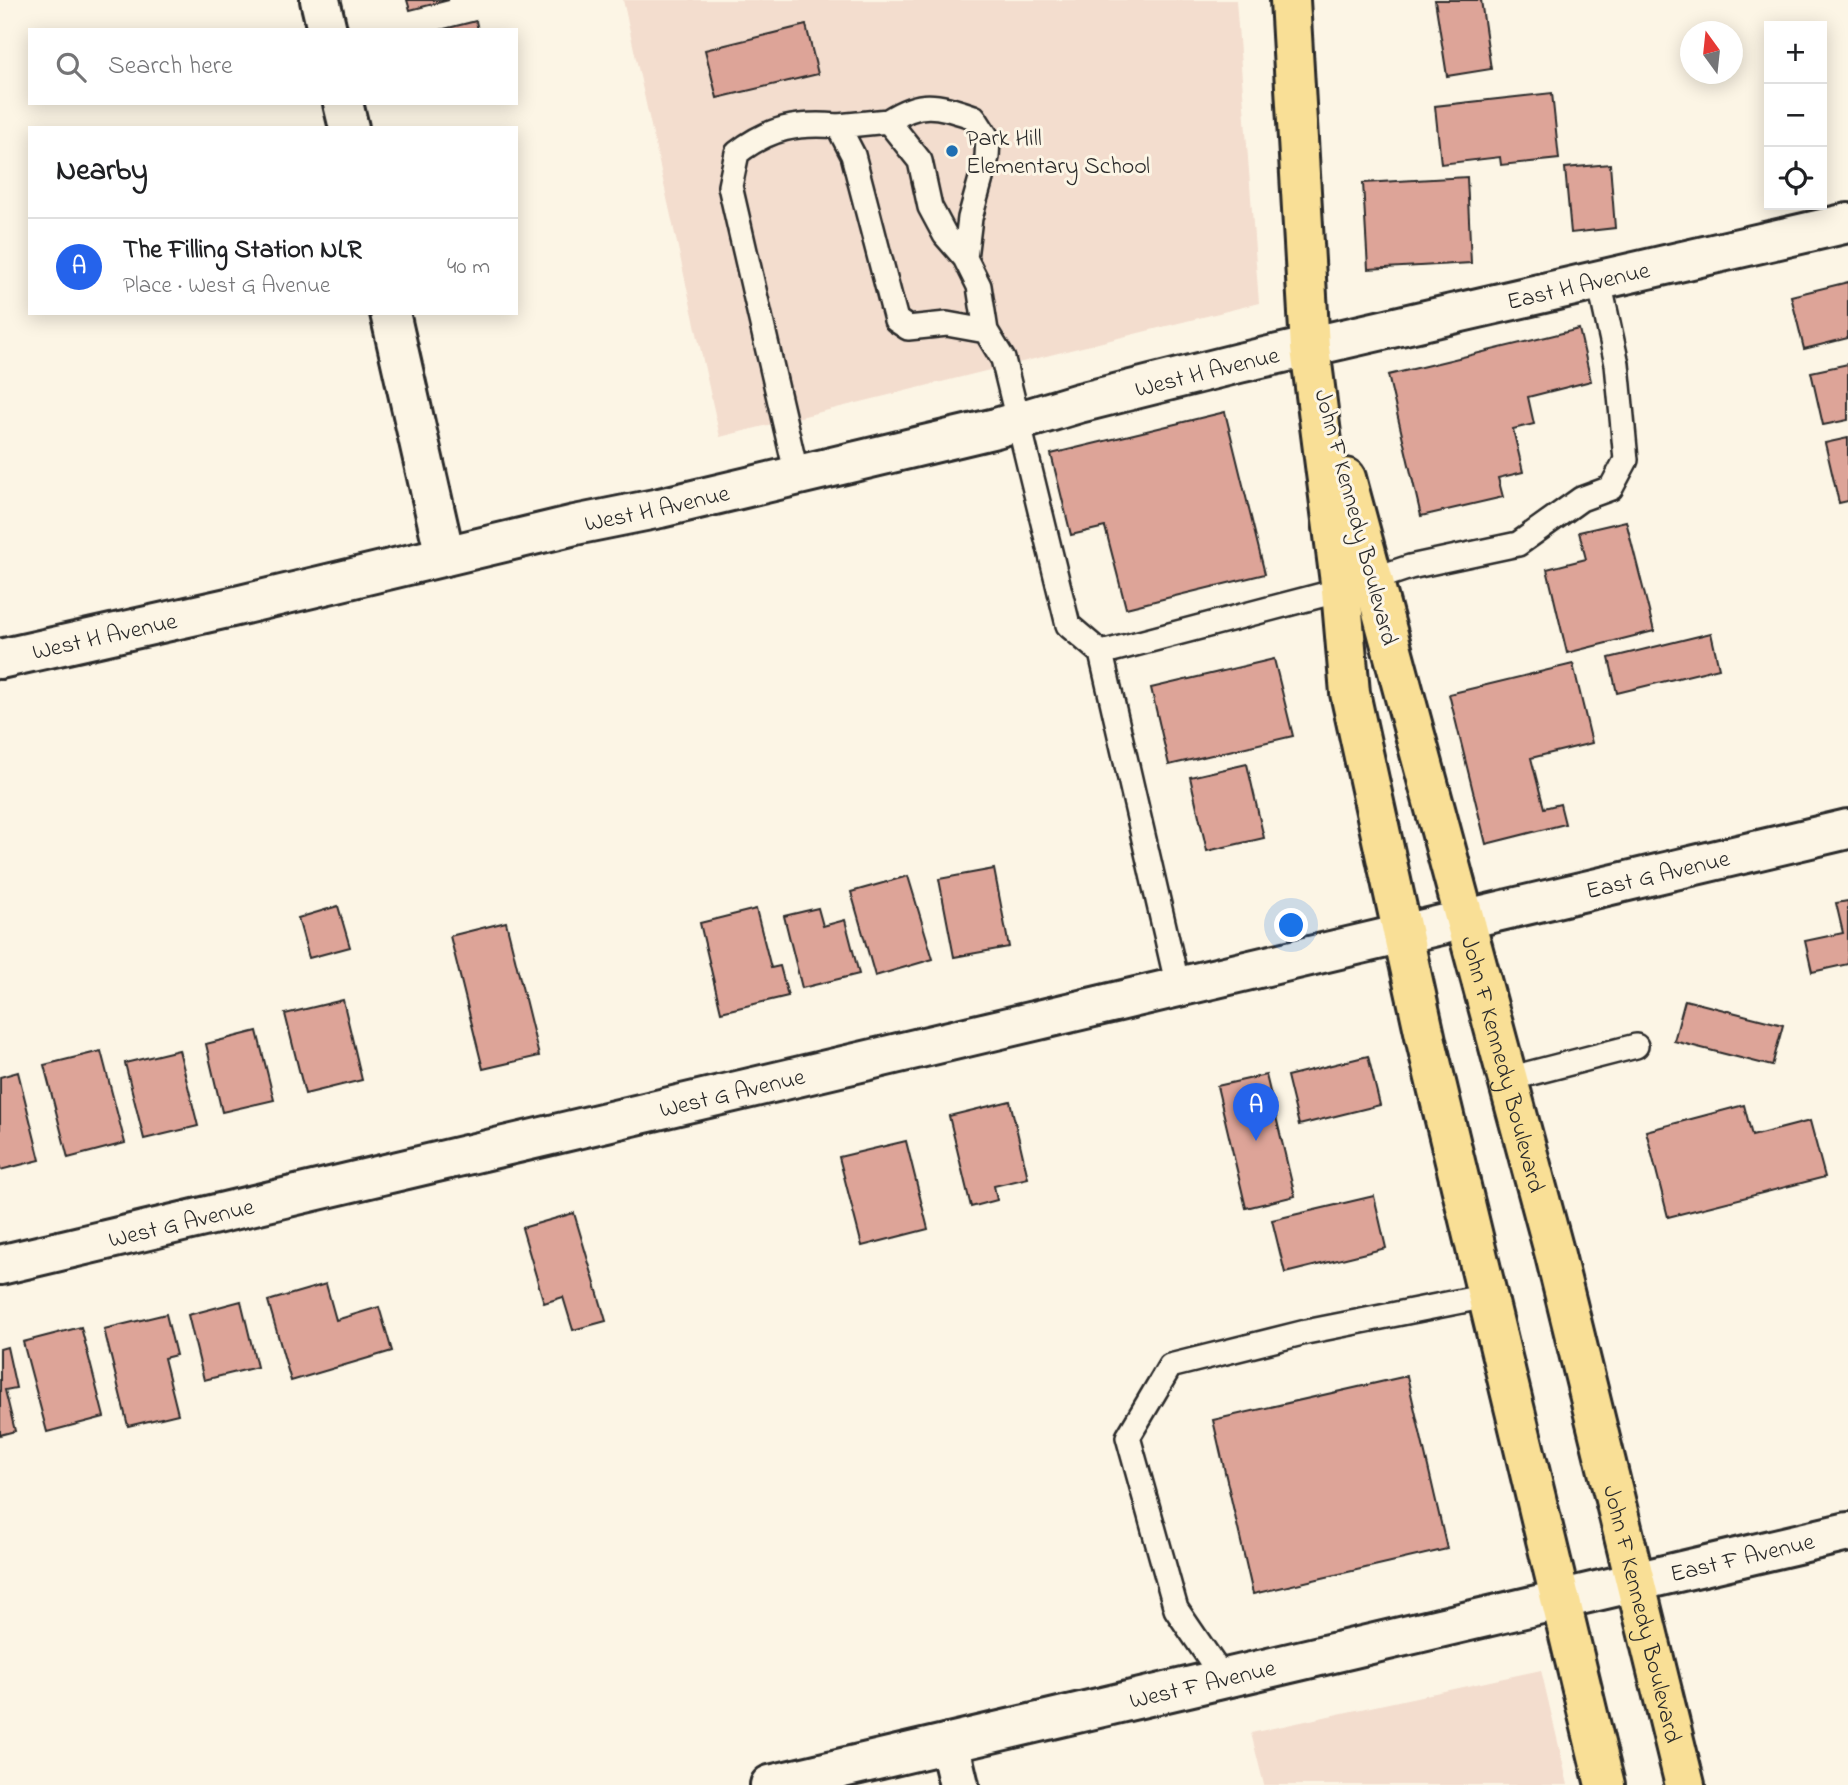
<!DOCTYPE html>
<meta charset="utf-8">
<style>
:root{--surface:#fff;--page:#f6f6f6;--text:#202124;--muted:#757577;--line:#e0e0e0;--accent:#2563eb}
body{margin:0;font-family:"Indie Flower",sans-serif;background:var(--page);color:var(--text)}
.controls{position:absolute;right:21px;top:21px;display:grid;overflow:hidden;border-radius:0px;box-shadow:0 4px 18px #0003}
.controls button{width:63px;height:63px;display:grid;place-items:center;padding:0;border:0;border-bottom:2px solid var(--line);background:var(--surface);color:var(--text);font:35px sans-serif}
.compass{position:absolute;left:1680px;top:21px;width:63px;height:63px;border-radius:50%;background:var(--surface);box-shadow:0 4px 18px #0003;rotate:345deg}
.you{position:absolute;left:1292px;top:926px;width:24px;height:24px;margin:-18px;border:5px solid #fff;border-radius:50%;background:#1a73e8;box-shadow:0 0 0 10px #1a73e833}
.badge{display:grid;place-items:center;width:46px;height:46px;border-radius:50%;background:var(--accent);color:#fff;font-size:23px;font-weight:700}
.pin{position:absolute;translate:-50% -58px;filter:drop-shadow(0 2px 4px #0008)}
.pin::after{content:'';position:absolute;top:37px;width:24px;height:21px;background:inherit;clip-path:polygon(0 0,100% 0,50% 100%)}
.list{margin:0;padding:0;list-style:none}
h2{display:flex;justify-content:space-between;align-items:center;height:91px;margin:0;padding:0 28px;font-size:30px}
h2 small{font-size:23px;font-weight:400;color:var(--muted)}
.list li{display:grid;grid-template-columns:46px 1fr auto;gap:21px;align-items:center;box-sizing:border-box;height:98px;padding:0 28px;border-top:2px solid var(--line)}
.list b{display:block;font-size:26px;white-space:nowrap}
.list p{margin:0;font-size:23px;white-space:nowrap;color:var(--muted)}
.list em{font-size:23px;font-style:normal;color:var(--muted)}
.icon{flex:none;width:38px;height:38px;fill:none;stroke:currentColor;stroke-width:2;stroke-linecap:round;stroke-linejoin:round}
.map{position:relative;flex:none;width:1848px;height:1785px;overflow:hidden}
.search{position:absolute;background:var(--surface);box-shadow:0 4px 18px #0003;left:28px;top:28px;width:490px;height:77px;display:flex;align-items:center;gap:18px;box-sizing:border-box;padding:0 24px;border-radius:0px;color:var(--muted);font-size:26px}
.panel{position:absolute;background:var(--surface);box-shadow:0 4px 18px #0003;left:28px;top:126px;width:490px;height:189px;border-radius:0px}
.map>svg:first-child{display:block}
.built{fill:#f3ddce}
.building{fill:#dda498;stroke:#2b2b2b;stroke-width:2}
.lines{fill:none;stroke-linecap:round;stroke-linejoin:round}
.service-casing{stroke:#2b2b2b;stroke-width:28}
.minor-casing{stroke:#2b2b2b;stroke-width:44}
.tertiary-casing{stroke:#2b2b2b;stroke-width:44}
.primary-casing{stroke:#2b2b2b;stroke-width:44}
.service{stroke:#fcf5e5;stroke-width:23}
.minor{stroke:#fcf5e5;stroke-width:38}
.tertiary{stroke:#fcf5e5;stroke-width:38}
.primary{stroke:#f9df96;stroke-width:38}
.poi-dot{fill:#1f6fb2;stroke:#fcf5e5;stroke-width:2.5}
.labels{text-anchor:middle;stroke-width:6;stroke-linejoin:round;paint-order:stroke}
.poi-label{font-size:24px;fill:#2b2b2b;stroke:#fcf5e5;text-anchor:start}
.street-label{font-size:24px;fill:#2b2b2b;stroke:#fcf5e5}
</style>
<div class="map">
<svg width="1848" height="1785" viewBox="0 0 1848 1785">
<rect width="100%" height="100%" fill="#fcf5e5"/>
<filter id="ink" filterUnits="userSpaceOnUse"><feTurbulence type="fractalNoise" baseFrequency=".0143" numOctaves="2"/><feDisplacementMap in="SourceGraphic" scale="14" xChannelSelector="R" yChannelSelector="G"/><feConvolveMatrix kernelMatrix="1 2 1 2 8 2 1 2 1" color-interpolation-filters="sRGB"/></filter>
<g filter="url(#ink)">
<path class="built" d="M623,0h613l23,303 -539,134z
M1541,1670l27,115h-304l-13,-52z"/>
<path class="building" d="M407,0h42l-39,10z
M1435,0h46l10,69 -44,7z
M476,21l2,9h-38z
M806,25l12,49 -101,24 -12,-48z
M1552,93l7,66 -58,6 -1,-8 -59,7 -6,-58z
M1610,164l5,64 -44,5 -6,-65z
M1467,177l4,86 -103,6 -5,-86z
M1848,282v56l-44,11 -13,-53z
M1579,329l12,52 -63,16 6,27 -21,5 10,43 -25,6 5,19 -82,19 -33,-141z
M1848,364v56l-25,5 -12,-53z
M1225,412l40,162 -139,34 -21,-81 -34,8 -20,-81z
M1848,438v63l-9,2 -14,-60z
M1626,521l28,110 -87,22 -20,-84 39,-10 -7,-27z
M1711,633l8,35 -102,25 -8,-35z
M1274,659l19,77 -124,29 -18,-77z
M1573,664l19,79 -61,15 13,50 16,-4 5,20 -79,20 -37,-150z
M1247,764l17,74 -57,13 -17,-74z
M994,869l15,78 -55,10 -15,-78z
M908,876l25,83 -58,17 -24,-84z
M1848,901v63l-36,8 -7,-31 38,-8 -7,-30z
M338,906l12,41 -41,11 -11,-40z
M818,908l5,18 22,-6 14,54 -57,14 -18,-72z
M756,909l15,59 9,-2 8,30 -67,16 -21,-89z
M506,922l33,134 -56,13 -33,-133z
M343,1000l19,80 -57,14 -20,-80z
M1685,1000l98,25 -11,41 -98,-25z
M257,1031l17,69 -52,12 -16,-68z
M179,1050l19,76 -54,13 -19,-76z
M101,1051l24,92 -57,15 -24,-93z
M1368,1056l12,49 -81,20 -12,-49z
M18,1072l22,88 -40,10v-93z
M1266,1075l29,121 -49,12 -29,-122z
M1010,1101l18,77 -34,8 3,14 -26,7 -22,-91z
M1744,1105l8,31 58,-15 15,56 -157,40 -22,-86z
M906,1141l22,88 -66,17 -23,-89z
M1374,1196l12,52 -101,25 -13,-53z
M574,1213l32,108 -33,9 -10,-33 -19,6 -22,-75z
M326,1284l10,36 43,-13 13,44 -101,30 -23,-80z
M241,1301l16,66 -53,13 -16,-65z
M166,1314l10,41 -12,3 14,56 -50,12 -24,-97z
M81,1327l23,90 -57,15 -24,-90z
M7,1347l9,41 -11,2 10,41 -15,4v-86z
M1407,1376l40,173 -194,45 -40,-174z"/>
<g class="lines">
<defs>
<path id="service" d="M888,121c34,-22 49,-16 86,-4l14,22 -1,18 -17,61 -5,40
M838,126l50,-5 32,40 10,46 15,28 20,23 14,28 7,45 17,28 65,266 33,28 77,334
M797,476l-67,-290 7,-33c32,-25 61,-31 101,-27l15,29 43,165 12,8 39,-4 39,7
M1101,653l240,-63 69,-23 108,-23 63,-45 30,-11 15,-28 -9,-96 -18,-83
M1508,1079l128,-33
M1223,1678l-47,-69 -48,-172 42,-71 136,-34 181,-36"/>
<g id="minor">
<path d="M320,0l7,30"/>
<path d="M343,103l6,25"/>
<path d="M390,313l55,243"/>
<path id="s1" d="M0,659l232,-52 343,-82 85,-17 336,-80 83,-25 160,-40 609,-140"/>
<path id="s2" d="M0,1265l1848,-436"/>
<path id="s3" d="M1635,1582l213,-50"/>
<path d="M949,1743l10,42"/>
</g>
<g id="tertiary">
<path id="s4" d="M770,1785l865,-203"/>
</g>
<g id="primary">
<path d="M1290,0l20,348 31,242 9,103 77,352 178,740"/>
<path id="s5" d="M1346,478l209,777 130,530"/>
</g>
</defs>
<use href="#service" class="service-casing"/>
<use href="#minor" class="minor-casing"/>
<use href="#tertiary" class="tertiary-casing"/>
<use href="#primary" class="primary-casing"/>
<use href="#service" class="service"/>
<use href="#minor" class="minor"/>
<use href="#tertiary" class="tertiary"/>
<use href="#primary" class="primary"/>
</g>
</g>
<circle class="poi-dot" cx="952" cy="151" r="7"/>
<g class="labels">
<g class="poi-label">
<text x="966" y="145">Park Hill<tspan x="966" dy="28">Elementary School</tspan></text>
</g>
<g class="street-label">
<text dy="8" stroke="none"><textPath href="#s1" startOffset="1622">East H Avenue</textPath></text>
<text dy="8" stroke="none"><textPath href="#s1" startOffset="1241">West H Avenue</textPath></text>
<text dy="8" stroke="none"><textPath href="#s1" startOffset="674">West H Avenue</textPath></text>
<text transform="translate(1357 517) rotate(75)" y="8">John F Kennedy Boulevard</text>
<text dy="8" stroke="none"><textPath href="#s1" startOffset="107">West H Avenue</textPath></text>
<text dy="8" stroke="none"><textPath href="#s2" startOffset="1703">East G Avenue</textPath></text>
<text dy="8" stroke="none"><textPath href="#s5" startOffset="607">John F Kennedy Boulevard</textPath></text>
<text dy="8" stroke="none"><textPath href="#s2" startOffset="752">West G Avenue</textPath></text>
<text dy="8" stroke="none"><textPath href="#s2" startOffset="186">West G Avenue</textPath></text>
<text dy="8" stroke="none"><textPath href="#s3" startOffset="110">East F Avenue</textPath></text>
<text dy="8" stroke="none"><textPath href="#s5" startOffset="1174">John F Kennedy Boulevard</textPath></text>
<text dy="8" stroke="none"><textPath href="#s4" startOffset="444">West F Avenue</textPath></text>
</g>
</g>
</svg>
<div class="controls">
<button>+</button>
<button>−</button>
<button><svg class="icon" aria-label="locate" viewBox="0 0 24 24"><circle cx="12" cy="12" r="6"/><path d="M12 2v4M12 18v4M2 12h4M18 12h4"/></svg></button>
</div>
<svg class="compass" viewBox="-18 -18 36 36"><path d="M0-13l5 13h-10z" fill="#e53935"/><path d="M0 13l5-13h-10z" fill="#757577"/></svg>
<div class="you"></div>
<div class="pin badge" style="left:1256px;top:1141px">A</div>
<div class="search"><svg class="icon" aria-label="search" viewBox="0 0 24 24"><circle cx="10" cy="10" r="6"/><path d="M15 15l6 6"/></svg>Search here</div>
<section class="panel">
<h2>Nearby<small></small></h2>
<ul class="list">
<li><span class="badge">A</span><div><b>The Filling Station NLR</b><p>Place · West G Avenue</p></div><em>40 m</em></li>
</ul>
</section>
</div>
